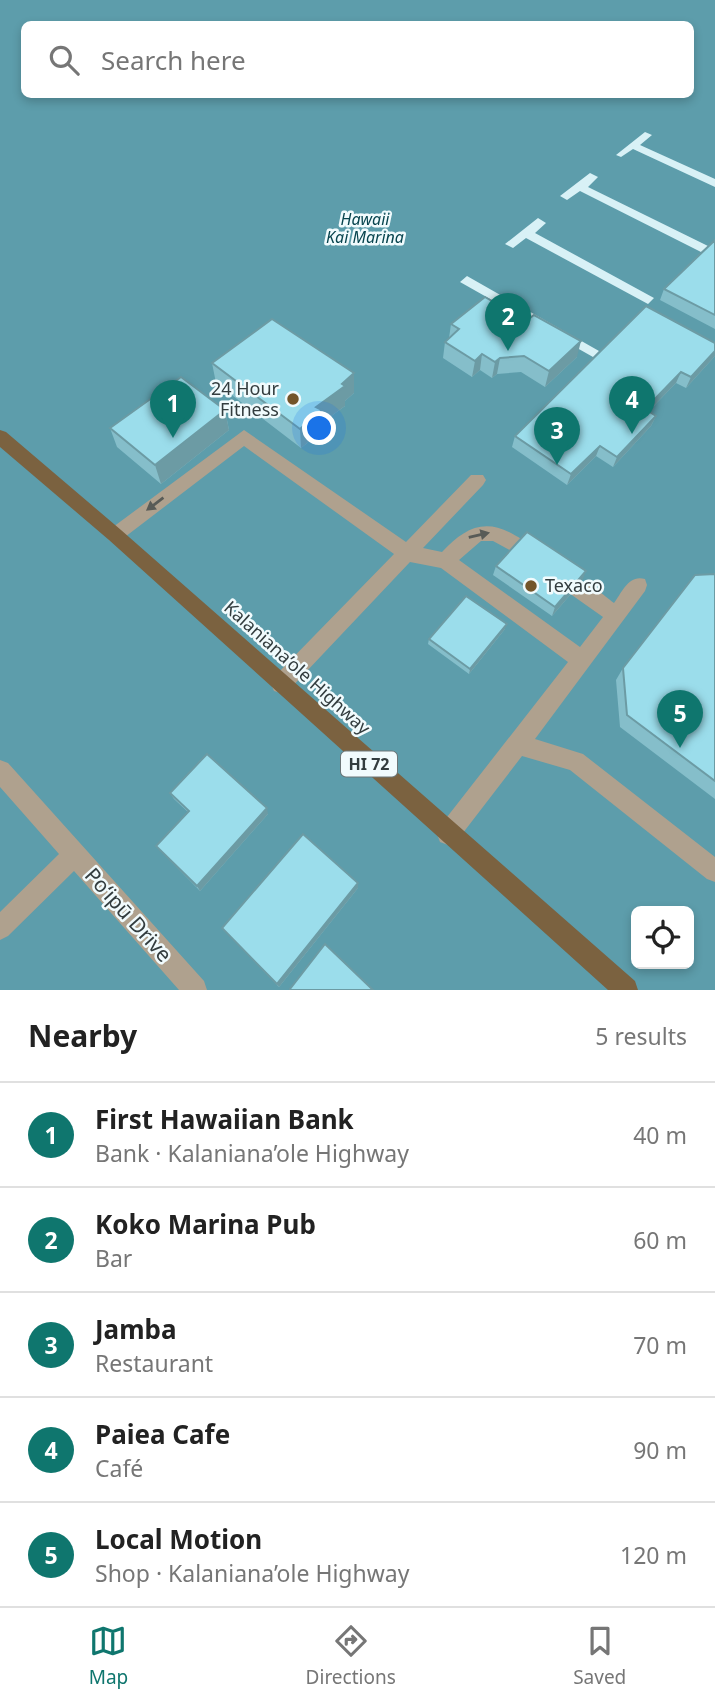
<!DOCTYPE html>
<meta charset="utf-8">
<style>
:root{--surface:#fff;--page:#f6f6f6;--text:#222;--muted:#767676;--line:#e0e0e0;--accent:#0f766e}
body{margin:0;font-family:"Noto Sans",sans-serif;background:var(--page);color:var(--text)}
.controls{position:absolute;right:21px;bottom:21px;display:grid;overflow:hidden;border-radius:10px;box-shadow:0 4px 10px #0003}
.controls button{width:63px;height:63px;display:grid;place-items:center;padding:0;border:0;border-bottom:2px solid var(--line);background:var(--surface);color:var(--text);font:35px sans-serif}
.you{position:absolute;left:320px;top:429px;width:24px;height:24px;margin:-18px;border:5px solid #fff;border-radius:50%;background:#1a73e8;box-shadow:0 0 0 10px #1a73e833}
.badge{display:grid;place-items:center;width:46px;height:46px;border-radius:50%;background:var(--accent);color:#fff;font-size:23px;font-weight:700}
.pin{position:absolute;translate:-50% -58px;filter:drop-shadow(0 2px 4px #0008)}
.pin::after{content:'';position:absolute;top:37px;width:24px;height:21px;background:inherit;clip-path:polygon(0 0,100% 0,50% 100%)}
.list{margin:0;padding:0;list-style:none}
h2{display:flex;justify-content:space-between;align-items:center;height:91px;margin:0;padding:0 28px;font-size:30px}
h2 small{font-size:23px;font-weight:400;color:var(--muted)}
.list li{display:grid;grid-template-columns:46px 1fr auto;gap:21px;align-items:center;box-sizing:border-box;height:105px;padding:0 28px;border-top:2px solid var(--line)}
.list b{display:block;font-size:26px;white-space:nowrap}
.list p{margin:0;font-size:23px;white-space:nowrap;color:var(--muted)}
.list em{font-size:23px;font-style:normal;color:var(--muted)}
.icon{flex:none;width:38px;height:38px;fill:none;stroke:currentColor;stroke-width:2;stroke-linecap:round;stroke-linejoin:round}
.map{position:relative;flex:none;width:715px;height:990px;overflow:hidden}
.search{position:absolute;background:var(--surface);box-shadow:0 4px 10px #0003;left:21px;right:21px;top:21px;height:77px;display:flex;align-items:center;gap:18px;box-sizing:border-box;padding:0 24px;border-radius:10px;color:var(--muted);font-size:26px}
.sheet{height:616px;background:var(--surface)}
nav{display:flex;justify-content:space-around;align-items:center;box-sizing:border-box;height:98px;border-top:2px solid var(--line);background:var(--surface);font-size:19px;color:var(--muted)}
nav a{display:grid;justify-items:center;gap:4px}
nav .on{color:var(--accent)}
.map>svg:first-child{display:block}
.water{fill:#5d9dab;fill-rule:evenodd}
.pier{fill:#d8f1f6}
.lines{fill:none;stroke-linecap:round;stroke-linejoin:round}
.minor{fill:#afa18e;fill-rule:evenodd}
.major{fill:#7b6240;fill-rule:evenodd}
.wall{fill:#85beca}
.shaded-wall{fill:#6c9ba4}
.building{fill:#9bddeb;stroke:#6c9ba4;stroke-width:2}
.oneway{fill:#585b57}
.poi-dot{fill:#73552a;stroke:#f1fbfd;stroke-width:2.5}
.labels{text-anchor:middle;stroke-width:5;stroke-linejoin:round;paint-order:stroke}
.far-water-label{font-size:16px;font-style:italic;fill:#07444e;stroke:#f1fbfd}
.shield{fill:#f1fbfd;stroke:#6c7678;stroke-width:2}
.shield-label{font-size:16px;font-weight:bold;fill:#333d3f}
.poi-label{font-size:18px;fill:#333d3f;stroke:#f1fbfd;text-anchor:end}
.street-label{font-size:18px;fill:#333d3f;stroke:#f1fbfd}
.near-street-label{font-size:21px;fill:#333d3f;stroke:#f1fbfd}
</style>
<div class="map">
<svg width="715" height="990" viewBox="0 0 715 990">
<rect width="100%" height="100%" fill="#d8f1f6"/>
<path class="water" d="M0,0h715v990h-715zM24,24h666v70h-666zM636,911h53v53h-53z"/>
<path class="pier" d="M645,132l7,3 -12,10 75,34v8l-82,-38 -12,8 -5,-2z
M590,173l8,4 -10,10 120,59 -7,6 -121,-61 -13,9 -7,-4z
M538,218l8,5 -11,10 119,65 -6,6 -122,-66 -13,10 -8,-4z
M467,276l132,75 -6,6 -133,-75z"/>
<g class="lines">
<path class="minor" d="M244,430l162,112 65,-67h12l3,5 -3,5 -60,63 19,4c21,-22 40,-34 69,-19 7,4 14,7 17,14l-3,5 -6,3 -26,-14h-12l-22,19 121,87 23,-30 -34,-24 -2,-6 2,-6c15,-5 33,13 45,22 8,-11 15,-29 31,-24l2,6 -2,6 -110,148 48,15 132,103v25l-8,-3 -137,-109 -48,-14 -66,86 -8,3 -8,-3 -3,-8 3,-8 128,-164 -127,-94 -31,-6 -122,129 -7,2 -7,-2 -3,-7 3,-7 120,-123 -150,-108 -123,94 -6,3 -6,-3 -3,-5 3,-5z
M0,760l8,3 196,218 3,9h-28l-105,-119 -66,65 -8,4v-28l59,-58 -59,-67z"/>
<path class="major" d="M0,430l6,2 115,98 514,451 3,9h-30l-499,-450 -109,-93z"/>
</g>
<path class="wall" d="M715,240v89l-55,-29 4,-11z
M451,324l126,33 -32,30 -24,-15 -24,2 -5,4 -12,-8 -8,7 -29,-19 2,-16 4,-4z
M715,356l-29,32 -10,-5 -27,28 7,5 -5,10 -38,41 -17,-11 -29,29 -55,-38 3,-11z
M212,363l142,10v20l-9,8v5l-22,16v8l-22,18 -85,-65z
M225,410l4,20 -68,54 -44,-37 -7,-19z
M496,566l86,15 -30,35 -59,-41z
M715,574v225l-95,-72 -4,-47 7,-12z
M505,629l-36,45 -41,-30 1,-5z
M170,793l98,21 -68,77 -39,-40 -5,-5 32,-34 -14,-13z
M358,888l-79,99 -57,-59z"/>
<path class="shaded-wall" d="M581,341l-4,16 -32,30 4,-16z
M715,351v5l-29,32 5,-11z
M482,354l-2,16 -8,7 3,-16z
M500,358l-3,16 -5,4 3,-16z
M681,372l-5,11 -36,37 5,-11z
M354,373v20l-9,8v5l-22,16v8l-22,18 -1,-19 16,-22z
M225,410l4,20 -68,54 -6,-19z
M656,416l-5,10 -38,41 4,-10z
M600,446l-4,10 -29,29 4,-11z
M586,571l-4,10 -30,35 3,-9z
M507,624l-2,5 -36,45 1,-5z
M267,808l1,6 -68,77 -3,-5z
M358,883v5l-79,99 -2,-3z"/>
<path class="building" d="M715,240v75l-51,-26z
M485,297l41,24 8,-6 47,26 -32,30 -25,-15 -24,2 -5,4 -13,-8 -7,7 -30,-19 14,-13 -8,-5z
M646,306l69,37v8l-24,26 -10,-5 -36,37 11,7 -39,41 -17,-11 -29,28 -56,-38z
M272,319l82,54 -12,11 3,2 -29,21 6,3 -22,19 -88,-66z
M181,377l44,33 -70,55 -45,-37z
M527,532l59,39 -31,36 -59,-41z
M715,574v207l-88,-66 -4,-47 72,-93z
M466,596l41,28 -37,45 -41,-30z
M207,754l60,54 -70,78 -41,-40 33,-35 -19,-18z
M303,834l55,49 -81,101 -55,-56z
M325,944l48,46h-82l-1,-1z"/>
<defs><path id="oneway-solid" d="M-6-.8H1V-3.2L6.5 0L1 3.2V.8H-6Z" transform="scale(1.75)"/></defs>
<g class="oneway">
<use href="#oneway-solid" transform="translate(155 504) rotate(143)"/>
<use href="#oneway-solid" transform="translate(479 535) rotate(-13)"/>
</g>
<g class="poi-dot">
<circle cx="293" cy="399" r="7"/>
<circle cx="531" cy="586" r="7"/>
</g>
<g class="labels">
<g class="far-water-label">
<text x="365" y="225">Hawaii<tspan x="365" dy="18">Kai Marina</tspan></text>
</g>
<rect class="shield" x="341" y="751.5" width="56" height="25" rx="5"/>
<g class="shield-label">
<text x="369" y="770">HI 72</text>
</g>
<g class="poi-label">
<text x="279" y="395">24 Hour<tspan x="279" dy="21">Fitness</tspan></text>
<text x="545" y="592" text-anchor="start">Texaco</text>
</g>
<g class="street-label">
<text transform="translate(297 668) rotate(42)" y="6">Kalaniana’ole Highway</text>
</g>
<g class="near-street-label">
<text transform="translate(128 915) rotate(48)" y="7">Po‘ipū Drive</text>
</g>
</g>
</svg>
<div class="controls">
<button><svg class="icon" aria-label="locate" viewBox="0 0 24 24"><circle cx="12" cy="12" r="6"/><path d="M12 2v4M12 18v4M2 12h4M18 12h4"/></svg></button>
</div>
<div class="you"></div>
<div class="pin badge" style="left:173px;top:438px">1</div>
<div class="pin badge" style="left:508px;top:351px">2</div>
<div class="pin badge" style="left:557px;top:465px">3</div>
<div class="pin badge" style="left:632px;top:434px">4</div>
<div class="pin badge" style="left:680px;top:748px">5</div>
<div class="search"><svg class="icon" aria-label="search" viewBox="0 0 24 24"><circle cx="10" cy="10" r="6"/><path d="M15 15l6 6"/></svg>Search here</div>
</div>
<section class="sheet">
<h2>Nearby<small>5 results</small></h2>
<ul class="list">
<li><span class="badge">1</span><div><b>First Hawaiian Bank</b><p>Bank · Kalaniana’ole Highway</p></div><em>40 m</em></li>
<li><span class="badge">2</span><div><b>Koko Marina Pub</b><p>Bar</p></div><em>60 m</em></li>
<li><span class="badge">3</span><div><b>Jamba</b><p>Restaurant</p></div><em>70 m</em></li>
<li><span class="badge">4</span><div><b>Paiea Cafe</b><p>Café</p></div><em>90 m</em></li>
<li><span class="badge">5</span><div><b>Local Motion</b><p>Shop · Kalaniana’ole Highway</p></div><em>120 m</em></li>
</ul>
</section>
<nav>
<a class="on"><svg class="icon" aria-label="map" viewBox="0 0 24 24"><path d="M3 6l6-2 6 2 6-2v14l-6 2-6-2-6 2zM9 4v14M15 6v14"/></svg>Map</a>
<a><svg class="icon" aria-label="directions" viewBox="0 0 24 24"><path d="M12 3l9 9-9 9-9-9zM9 14v-3h6M13 9l2 2-2 2"/></svg>Directions</a>
<a><svg class="icon" aria-label="saved" viewBox="0 0 24 24"><path d="M7 4h10v16l-5-4-5 4z"/></svg>Saved</a>
</nav>
